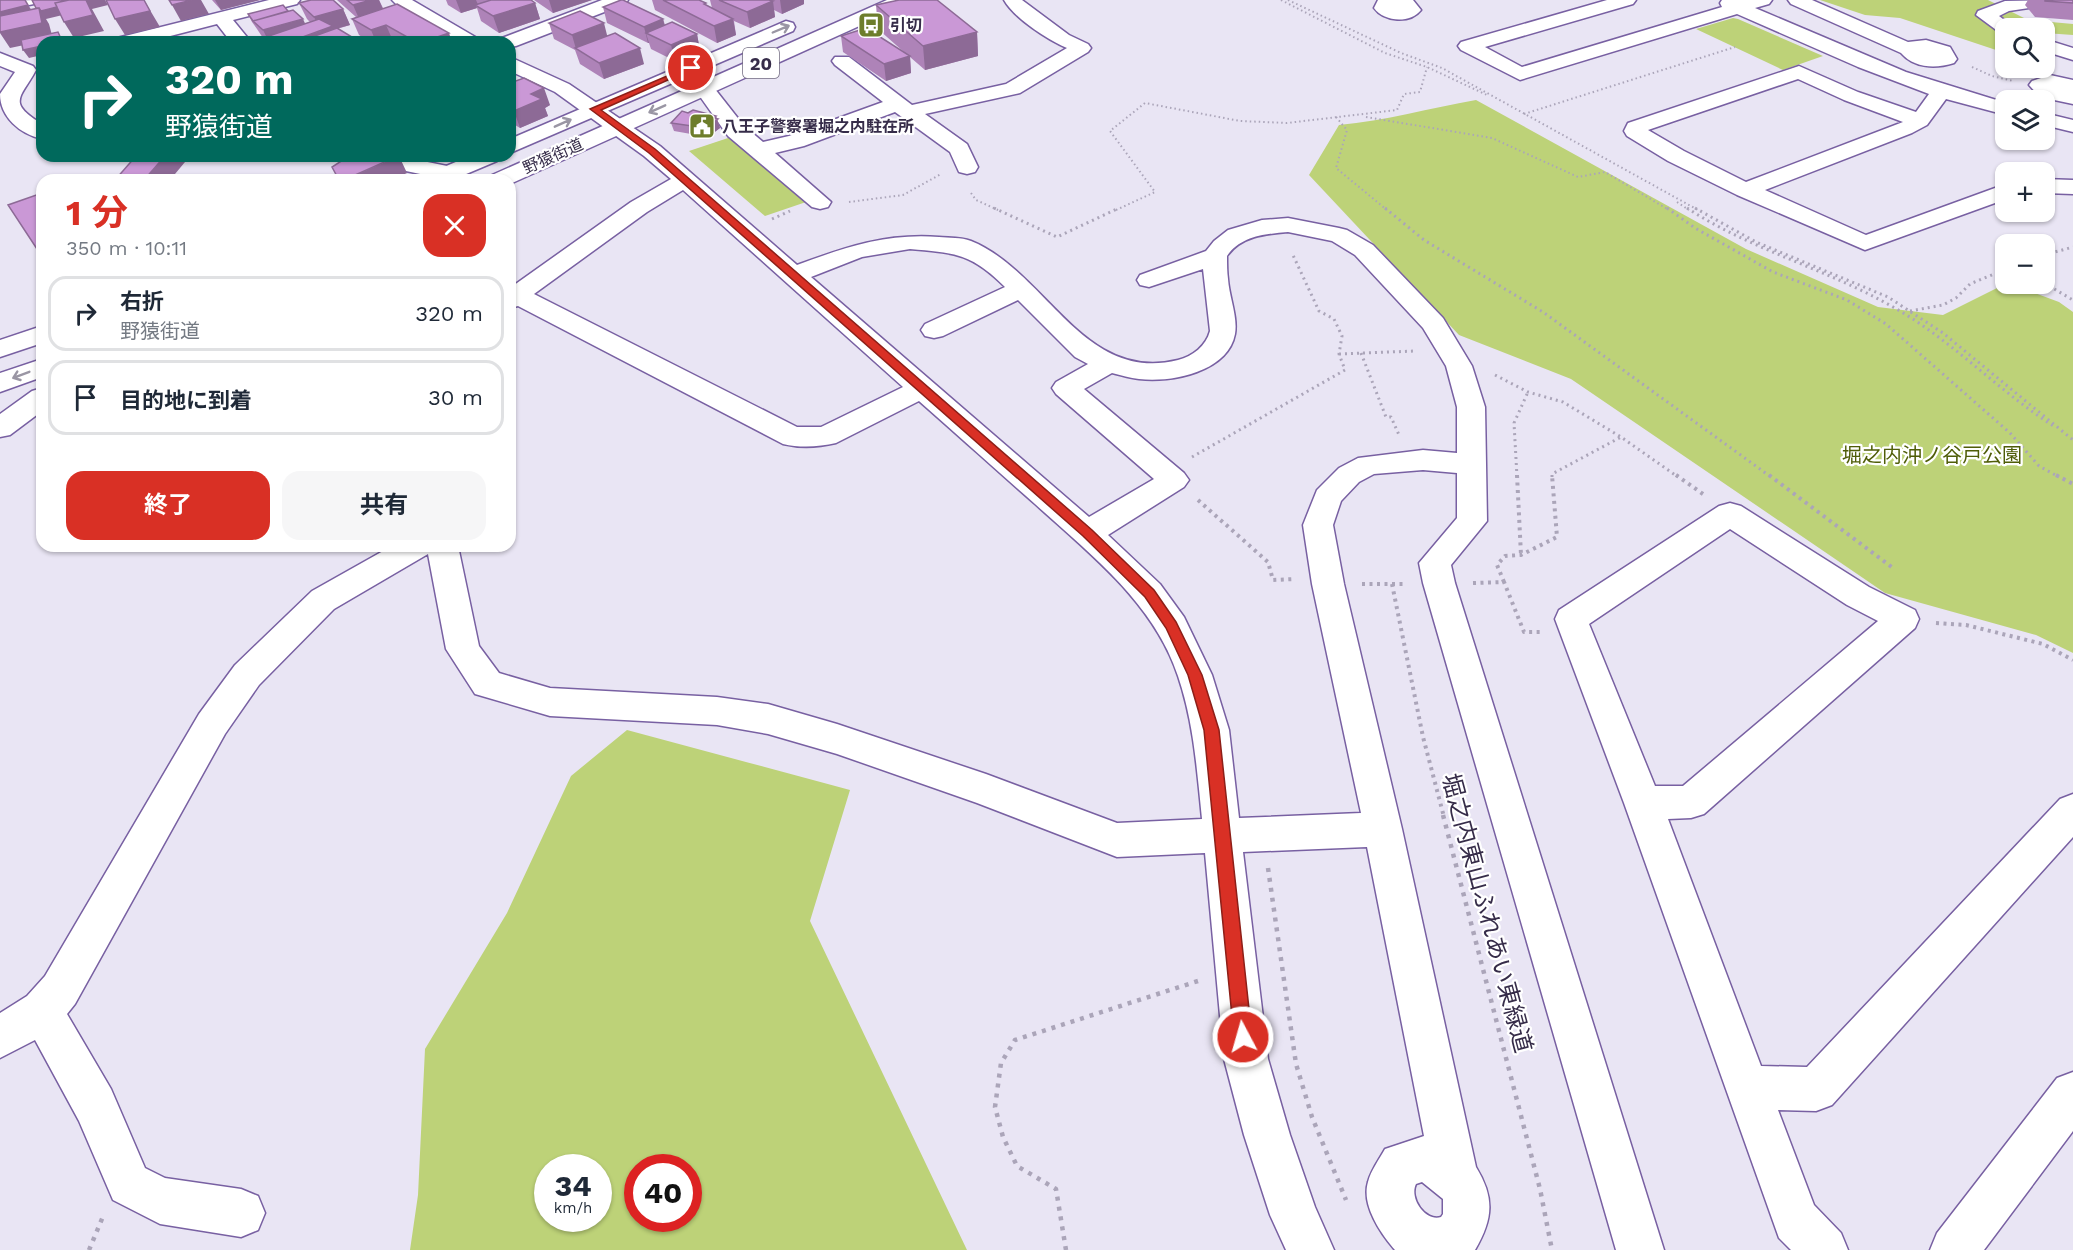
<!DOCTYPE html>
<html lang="ja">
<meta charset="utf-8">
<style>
:root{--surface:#fff;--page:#f6f6f7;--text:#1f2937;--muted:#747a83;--line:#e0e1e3;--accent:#d93025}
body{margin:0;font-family:"Work Sans","Noto Sans JP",sans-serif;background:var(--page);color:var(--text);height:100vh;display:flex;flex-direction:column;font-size:22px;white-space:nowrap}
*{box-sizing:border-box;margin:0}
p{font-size:20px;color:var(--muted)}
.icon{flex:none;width:33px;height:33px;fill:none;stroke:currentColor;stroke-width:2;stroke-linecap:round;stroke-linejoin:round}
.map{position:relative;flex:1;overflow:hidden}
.details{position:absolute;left:36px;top:174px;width:480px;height:378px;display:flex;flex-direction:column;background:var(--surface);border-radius:18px;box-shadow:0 2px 4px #0004}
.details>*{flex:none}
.banner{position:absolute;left:36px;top:36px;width:480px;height:126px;border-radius:18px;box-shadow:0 2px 4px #0004;background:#00695c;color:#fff;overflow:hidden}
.tools{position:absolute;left:1995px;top:18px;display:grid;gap:12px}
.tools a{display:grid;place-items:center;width:60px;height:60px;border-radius:12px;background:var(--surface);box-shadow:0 2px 4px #0004;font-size:30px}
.speed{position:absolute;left:534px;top:1154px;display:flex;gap:12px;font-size:30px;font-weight:700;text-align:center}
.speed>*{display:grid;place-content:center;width:78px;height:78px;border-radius:50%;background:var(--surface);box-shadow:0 2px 4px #0004;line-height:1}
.speed small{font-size:15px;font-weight:400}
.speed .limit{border:9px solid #d22;background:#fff;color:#111}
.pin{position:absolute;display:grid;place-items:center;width:51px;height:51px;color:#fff;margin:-26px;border:3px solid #fff;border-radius:50%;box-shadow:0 2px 6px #0007}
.me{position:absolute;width:66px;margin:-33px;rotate:354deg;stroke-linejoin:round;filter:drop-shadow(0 0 4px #0008)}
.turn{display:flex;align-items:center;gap:21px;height:126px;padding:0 30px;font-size:27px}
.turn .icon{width:78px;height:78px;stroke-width:2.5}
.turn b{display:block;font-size:42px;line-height:51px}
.round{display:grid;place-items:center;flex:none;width:63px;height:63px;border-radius:18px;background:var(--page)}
.headline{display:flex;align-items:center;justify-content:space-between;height:102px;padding:0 30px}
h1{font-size:36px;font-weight:700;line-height:45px;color:var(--accent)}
.primary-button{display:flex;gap:12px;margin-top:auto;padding:12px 30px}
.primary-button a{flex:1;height:69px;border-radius:18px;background:var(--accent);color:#fff;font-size:24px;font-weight:700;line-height:69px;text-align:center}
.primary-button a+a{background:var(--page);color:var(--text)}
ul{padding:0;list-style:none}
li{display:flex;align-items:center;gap:18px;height:75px;margin:0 12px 9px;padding:0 18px;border:3px solid var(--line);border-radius:18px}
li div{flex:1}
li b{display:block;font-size:22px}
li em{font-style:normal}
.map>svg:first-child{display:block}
.green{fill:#bdd278;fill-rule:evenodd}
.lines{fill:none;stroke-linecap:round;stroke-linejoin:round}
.minor-casing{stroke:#7860a2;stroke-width:3}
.major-casing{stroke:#7860a2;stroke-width:3}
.path-far3{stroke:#aba5b9;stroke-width:2;stroke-dasharray:1.5 3;stroke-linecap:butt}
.path-far2{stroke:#aba5b9;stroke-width:3;stroke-dasharray:2 4;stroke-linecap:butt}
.path-far1{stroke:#aba5b9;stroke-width:4;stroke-dasharray:3 4.5;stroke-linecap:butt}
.path{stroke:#aba5b9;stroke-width:4.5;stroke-dasharray:4 6;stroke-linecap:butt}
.minor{fill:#fff;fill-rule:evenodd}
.major{fill:#fff;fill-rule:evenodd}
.wall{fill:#ae83b8}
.shaded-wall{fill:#8d6a96}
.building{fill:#ca98d6;stroke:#8d6a96;stroke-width:1.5}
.oneway{stroke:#9a96a4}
.route{fill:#d93025;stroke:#8d1f18;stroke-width:1.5}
.labels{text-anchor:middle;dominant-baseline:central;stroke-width:4.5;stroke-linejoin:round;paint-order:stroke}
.far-poi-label{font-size:16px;font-weight:bold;fill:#362c49;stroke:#fff;text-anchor:start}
.far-street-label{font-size:16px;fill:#362c49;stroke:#fff}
.shield{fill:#fff;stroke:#726b80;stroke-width:1.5}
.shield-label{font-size:18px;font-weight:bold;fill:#362c49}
.park-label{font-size:20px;fill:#4f5d08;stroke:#fff}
.near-street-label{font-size:24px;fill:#362c49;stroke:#fff}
</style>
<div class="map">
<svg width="2073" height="1250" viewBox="0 0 2073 1250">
<rect width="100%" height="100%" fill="#e9e5f4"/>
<path class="green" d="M1820,0h168l40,20 45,4v11l-28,-2 -1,-5h-38l-1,25 -105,-35 -35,-3z
M1733,18l5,1 85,37 -40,14 -87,-41z
M1476,100l270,149 132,58 65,8 54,-27 27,1 35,13 14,10v341l-37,-18 -151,-42 -314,-214 -112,-44 -150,-160 30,-50c46,-4 91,-17 137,-25z
M731,137l81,63 -47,16 -76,-65z
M627,730l223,60 -40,131 157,329h-557l8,-55 7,-146 82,-136 64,-137zM548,1167h50v51h-50zM638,1167h50v51h-50z"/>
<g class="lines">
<defs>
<path id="minor" d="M37,0l-3,4 -34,7v-10z
M269,0h31l-3,4 -64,16 18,22h-20l-14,-18 -70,18h-33l3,-4z
M392,0h20l65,38 3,4h-24l-54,-32z
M602,0h26l-3,4 -109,42 -6,1v-5h-11l3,-4z
M1004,0h18l47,35 19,9 3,4 -3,4 -68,41 -95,21 42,30 11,23 -3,5 -8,2 -8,-2 -9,-20 -55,-40 -91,34 -29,7 56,49 -3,5 -8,2 -8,-2 -84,-71 -34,-48 3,-4h14l33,42 19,16 26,-6 94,-34 -48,-37 -3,-4 3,-4h14l63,48 94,-21 61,-36c-19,-8 -53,-30 -63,-48z
M1378,0h35l8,10c-11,14 -37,12 -47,-2z
M1607,0h29l-3,4 -148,43 37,20 200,-60 -2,-4 2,-3h50l-3,4 -14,4 151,64 100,31v12l-60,-16 -19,26 -15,8 -147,57 101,45 140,-51v15l-141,51 -128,-55 -69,-34 -41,-25 -3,-5 4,-8 171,-57 59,26 58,20 13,-18 -71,-27 -121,-53 -217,66 -59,-30 -3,-4 3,-4zM1798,79l46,21 59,22 -157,60 -62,-31 -36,-21z
M1788,0h24l96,42 18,-2 24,7 7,12 -3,4c-19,6 -40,5 -53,-10l-110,-49z
M2060,0l-3,4 -48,7 -10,5 16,12h-9v6l-7,-2 -23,-17 2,-4 27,-10z
M2044,39l29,9v12l-29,-9z
M0,53l33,13 3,4c-15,28 -30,32 6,54v15c-22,-5 -42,-22 -42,-45l15,-22 -15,-6z
M510,57l59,27 91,62 137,119c49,-18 89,-32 142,-28 10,1 22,0 32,4 75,30 112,143 207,119 15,-4 28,-14 32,-29l-7,-62 -54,18 -9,-2 -3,-5 3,-5 66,-24 8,-10 14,-11 34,-10 26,-2 51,10 8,2 26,15 70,73 29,48 13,41 2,114 -36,44 4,18 209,667h-48l-193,-667 -4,-20 38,-45v-45l-34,-3 -49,4 -15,8 -18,19 -8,24 11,59 58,245 74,338c19,31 17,52 -1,83h-80c-14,-16 -34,-45 -27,-68 3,-12 11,-22 17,-33l39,-13 -57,-289 -124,5 25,207 22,76 25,72 19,43h-48l-16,-35 -26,-80 -20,-76 -19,-206 -88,4 -140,-54 -140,-49 -69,-20 -51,-9 -167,-9 -75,-22 -29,-45 -18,-95 -94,55 -75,76 -34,49 -150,270 -8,10 44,75 34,79 20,10 76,11 17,7 7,17 -7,17 -17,7 -81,-13 -47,-24 -34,-79 -44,-81 -35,18v-45l27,-17 18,-20 154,-262 36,-49 77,-74 80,-45h66l21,100 20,27 51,15 167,9 51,7 69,20 149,50 131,49 85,-4c-5,-48 -8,-96 -24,-143 -24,-73 -88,-122 -143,-172 -39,-34 -77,-69 -116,-103l-83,42c-17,4 -36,5 -53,1l-265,-138 -8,2v-20l121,-86 40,-23 -27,-23 -89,-64 -45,-21zM683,190l220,197 -82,40h-24l-263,-133 113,-82zM1288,232l44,9 23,14 68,73 23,38 11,41v46l-34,-3 -65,8 -19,10 -22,22 -14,35 9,59 49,229 -122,5 -10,-88 -17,-55 -28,-58 -24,-33 -52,-49 76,-48 5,-7 -5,-7 -100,-84 28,-16c9,2 18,5 27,6 32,4 89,-7 96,-45 3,-17 -6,-38 -7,-55 -1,-7 -1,-15 -1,-23 14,-20 38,-22 61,-24zM910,249c45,4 61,4 95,38l-80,37 -4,6 4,6 9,2 9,-2 75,-36 57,57 13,7 -32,18 -4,6 4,6 98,85 -65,38 -278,-240 51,-20zM1422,1182l21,17v15l-2,3c-16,5 -32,-19 -25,-33z
M2050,75l23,5v24l-33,-7 -11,-12 3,-4z
M2044,113l29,7v12l-29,-7z
M355,156h43l59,12 3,5 -3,5 -8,2 -91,-19z
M2044,179l29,1v14l-29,-1z
M42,388v23l-32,24 -10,2v-23l32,-23z
M1730,503l11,3 128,81 46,23 4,9 -4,9 -211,186 -13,4 -23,1 93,247 46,1 253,-268 13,-5v43l-241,268 -16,6 -38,-1 36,95 27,28 7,17h-57l-12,-12 -155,-435 -69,-184 4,-9 160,-104zM1730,529l117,76 31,16 -195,165h-28l-66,-162z
M2073,1072v59l-89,119h-54l7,-17 120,-155z"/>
<path id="major" d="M887,0h24l-3,4 -398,180v-4h-21l3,-5z
M786,21l7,2 2,4 -2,4 -283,122v-14z
M470,156h30l-3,5 -45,19h-30l3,-5z
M42,326v17l-42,14v-17z
M42,359v18l-42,15v-19z"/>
</defs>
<use href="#minor" class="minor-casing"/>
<use href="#major" class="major-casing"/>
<path class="path-far3" d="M1281,0l104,53 42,14 60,28
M1288,0l113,53 41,15 256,142
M1972,67l20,9 21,5
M1524,114l211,-67
M1336,117l11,13 -11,38 51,42
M1366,117l126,21 86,39 27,-5 64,38
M971,193l5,7 22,10
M849,202l54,-7 38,-21
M1677,202l12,8
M1116,210l39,-18 -45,-61 35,-28 95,18 47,2 110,-13 7,-16 16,-2 7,-25"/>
<path class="path-far2" d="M994,208l63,29 62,-29
M1385,208l39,32 119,72 228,165
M1667,208l28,20 78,44 74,28 39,24 124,109 29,33 20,11
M1687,208c64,42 140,61 206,99 59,33 105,84 162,120
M1695,208l61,34 132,55 55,36 130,107
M772,219l18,-8
M2044,255l29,-8
M2044,283l29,17
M1910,311l33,-6 13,-7 14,-14 36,-15
M1361,353l25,64h5l8,18
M1339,354l76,-3
M1495,375l33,17 35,10 58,35 57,40
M1192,457l153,-87 -6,-16 3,-18 -8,-17 -15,-8 -27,-58
M1517,477l-3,-54 14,-31
M1552,477v-3l69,-37"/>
<path class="path-far1" d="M1517,475l4,80
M1676,475l27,19
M1769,475l124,93
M2056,475l17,9
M1198,500l70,62 5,18 21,-1
M1504,582l-7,-17 8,-9 16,-1 36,-18 -5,-62
M1473,583l31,-1 20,50h16
M1362,584h44
M1392,584l31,153 21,80
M1936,623l30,2 77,19 30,16"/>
<path class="path" d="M1443,815l97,374 12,61
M1268,868l28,196 16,53 34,83
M89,1250l15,-36
M1066,1250l-10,-61 -39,-23 -14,-29 -8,-30 6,-44 14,-23 183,-59"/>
<use href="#minor" class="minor"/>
<use href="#major" class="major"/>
</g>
<path class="wall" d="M212,0h48l-39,10z
M337,0h42l4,8 69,34h-57l-2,-1 -28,-2 -6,-4 -7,-16 4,-2z
M446,0h85l4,3 5,16 -41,14 -18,-12 -4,-13 -16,5 -13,-8z
M534,0h58l-39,13z
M652,0h47l13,8 -2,-8h94v4l-22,10 -8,-4 1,7 -25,11 -16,-7 2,14 -19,8 -62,-33z
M2028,0h45v20l-38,-3 -10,-12z
M299,3l44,6 7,16 -13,4 15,8 2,5h-96l-1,-2 6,-2 -6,-9 -5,-7 -4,-8 40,-3 17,13 5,-2 -3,-3z
M876,5l101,27 1,24 -53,14 -15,-13 1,16 -25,8 -43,-29 -2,-16 64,17 -27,-24z
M603,7l60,12 2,6 32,9 3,17 -25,10 -24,-12 -2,-6h-1l-41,-20z
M549,23l58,13 37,28 -40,15 -24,-15 -5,-14 -21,-11z
M510,83l40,22 -5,3 3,8 -28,12 -10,-6 4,10 -4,2z
M688,113l28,3 4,12 -12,9 -34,-6 -3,-8z
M412,156h39l-14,6z"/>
<path class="shaded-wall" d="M65,0l6,13 -25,6 3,5 4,15 -43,9 -10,-15v-1l39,-24z
M86,0h19l3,5 -16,4 12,22 -30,7 -10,-16z
M144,0l16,27 -35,8 -10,-16z
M192,0h9l8,14 -28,7 -9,-16z
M215,0h45l-39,10z
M371,0h8l6,14 -25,7 -7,-16z
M456,0h20l3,7 -4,-2 2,3 -16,5z
M549,0h43l-39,13z
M780,0h24v4l-22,10z
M773,1l2,16 -25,11 -3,-16z
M535,3l5,16 -41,14 -6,-17z
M28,5l11,16 -39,10v-19z
M343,9l7,16 -15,4 17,8 2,5h-85l-6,-12 40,-11 7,15 11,-3 -7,-14z
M663,19l4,17 -21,-3 3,10h-1l-4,-16z
M733,19l3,16 -19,8 -3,-17z
M604,23l4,16 -32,10 -4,-14z
M386,25l7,16 -3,1h-14l-5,-12z
M977,32l1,24 -53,14 -2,-24z
M449,33l3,9h-29z
M697,34l3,17 -25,10 -4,-16z
M42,46v9l-13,3 -6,-8z
M640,48l4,16 -40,15 -5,-16z
M910,56l1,17 -25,8 -2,-17z
M544,88l6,17 -5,3 3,8 -28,12 -6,-17 17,-17z
M716,116l4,12 -12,9 -2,-9 7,-10z
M510,122l4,10 -4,2z
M165,156h25l-20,24h-26z
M399,156l8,17 -15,7h-48z
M434,156h17l-14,6z
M42,247v8l-5,-6z"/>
<path class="building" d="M0,0h25l3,5 -28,7z
M32,0h32v1l-9,2 2,4 -16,4 -2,-3h-3z
M69,0h17l7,15 -29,7 -9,-19z
M106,0h38l6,11 -35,8z
M169,0h23l-20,5z
M311,0h22l10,9 -29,8 -15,-14z
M347,0h24l-18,5z
M491,0h40l4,3 -42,13 -18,-11z
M621,0h2l40,19 -19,8 -41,-20z
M663,0h36l7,3 -2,1 29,15 -19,7z
M719,0h50l4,1 -26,11z
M899,0h38l40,32 -54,14 -47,-41z
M2045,0h28v3l-28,-2z
M397,4l52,29 -26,9h-7l-30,-17 -15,5 -19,-11z
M283,5l5,6 -35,10 -5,-7z
M39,8l3,15 -42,9v-16z
M293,10l10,9 -40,11 -10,-9z
M580,11l24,12 -32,12 -23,-12z
M319,19l14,7 -44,16h-29l-3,-2z
M672,22l25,12 -26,11 -25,-12z
M337,28l15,9 -15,5h-39z
M866,28l44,28 -26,8 -43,-28z
M58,32l4,9 -20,1v4l-19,4 -2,-10z
M615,33l25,15 -41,15 -24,-15z
M371,37l8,5h-22z
M524,78l20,10 -13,6 11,5 -28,12 -4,-2v-26z
M693,110l23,6 -3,2 5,1 -12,9 -35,-5 11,-12 6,2z
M136,156h29l-21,24h-29z
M349,156h49l-54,24h-5l-7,-13z
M42,193v54l-5,2 -29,-44z"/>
<defs><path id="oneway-shaft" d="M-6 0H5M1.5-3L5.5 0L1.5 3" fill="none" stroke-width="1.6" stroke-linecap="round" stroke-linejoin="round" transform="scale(1.5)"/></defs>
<g class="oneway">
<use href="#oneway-shaft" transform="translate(781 29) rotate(-23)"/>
<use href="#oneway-shaft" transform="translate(657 109) rotate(156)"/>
<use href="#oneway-shaft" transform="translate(563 123) rotate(-24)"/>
<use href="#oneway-shaft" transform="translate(21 375) rotate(159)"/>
</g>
<path class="route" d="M688,67l7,1 -94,42 54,39 437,381 62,60 22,32 26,53 17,55 33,307 -3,6 -6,3 -6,-3 -3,-6 -30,-307 -16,-55 -22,-47 -21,-31 -62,-61 -434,-383 -59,-44z"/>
<defs>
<symbol id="bus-square" viewBox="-11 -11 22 22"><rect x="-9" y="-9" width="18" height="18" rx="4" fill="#6d7d2b" stroke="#fff"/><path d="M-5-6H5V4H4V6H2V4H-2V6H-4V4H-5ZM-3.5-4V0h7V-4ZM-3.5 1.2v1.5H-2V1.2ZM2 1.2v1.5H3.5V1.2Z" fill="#fff"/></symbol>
<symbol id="civic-square" viewBox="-11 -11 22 22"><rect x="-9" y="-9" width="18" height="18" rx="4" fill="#6d7d2b" stroke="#fff"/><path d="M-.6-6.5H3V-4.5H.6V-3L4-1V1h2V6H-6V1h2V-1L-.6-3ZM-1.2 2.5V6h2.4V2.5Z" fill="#fff"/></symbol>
</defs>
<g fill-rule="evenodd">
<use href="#bus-square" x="856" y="10" width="30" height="30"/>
<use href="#civic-square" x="687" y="111" width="30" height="30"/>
</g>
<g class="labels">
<g class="far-poi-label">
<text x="890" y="25">引切</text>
<text x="722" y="126">八王子警察署堀之内駐在所</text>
</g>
<g class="far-street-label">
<text transform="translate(553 156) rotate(-24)">野猿街道</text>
</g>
<rect class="shield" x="743" y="48" width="36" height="30" rx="4.5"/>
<g class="shield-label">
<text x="761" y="63">20</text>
</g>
<g class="park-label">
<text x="1932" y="455">堀之内沖ノ谷戸公園</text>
</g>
<g class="near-street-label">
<text transform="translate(1487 913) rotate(75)">堀之内東山ふれあい東緑道</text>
</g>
</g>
</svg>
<div class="tools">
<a><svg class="icon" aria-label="search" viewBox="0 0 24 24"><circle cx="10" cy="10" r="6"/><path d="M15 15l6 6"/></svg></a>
<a><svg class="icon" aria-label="layers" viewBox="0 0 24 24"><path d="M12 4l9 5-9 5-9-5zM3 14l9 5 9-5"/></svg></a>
<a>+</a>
<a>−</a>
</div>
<div class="speed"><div>34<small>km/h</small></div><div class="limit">40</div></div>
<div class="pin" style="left:691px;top:68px;background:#d93025"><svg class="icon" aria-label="arrive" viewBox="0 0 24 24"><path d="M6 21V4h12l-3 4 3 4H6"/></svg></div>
<svg class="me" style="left:1243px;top:1037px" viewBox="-20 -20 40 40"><circle r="17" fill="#d93025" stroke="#fff" stroke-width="3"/><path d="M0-11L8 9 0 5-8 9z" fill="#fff"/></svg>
<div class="banner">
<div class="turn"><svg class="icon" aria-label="right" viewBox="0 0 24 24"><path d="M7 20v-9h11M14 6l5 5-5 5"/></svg><div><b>320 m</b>野猿街道</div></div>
</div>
<section class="details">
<div class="headline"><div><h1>1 分</h1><p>350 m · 10:11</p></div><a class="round" style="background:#d93025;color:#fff"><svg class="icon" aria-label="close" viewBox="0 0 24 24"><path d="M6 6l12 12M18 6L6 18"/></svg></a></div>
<ul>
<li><svg class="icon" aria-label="right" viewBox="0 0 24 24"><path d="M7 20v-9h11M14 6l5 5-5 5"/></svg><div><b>右折</b><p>野猿街道</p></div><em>320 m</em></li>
<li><svg class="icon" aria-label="arrive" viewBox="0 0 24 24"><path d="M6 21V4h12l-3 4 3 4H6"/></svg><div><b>目的地に到着</b></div><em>30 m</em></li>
</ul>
<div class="primary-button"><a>終了</a><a>共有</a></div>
</section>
</div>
